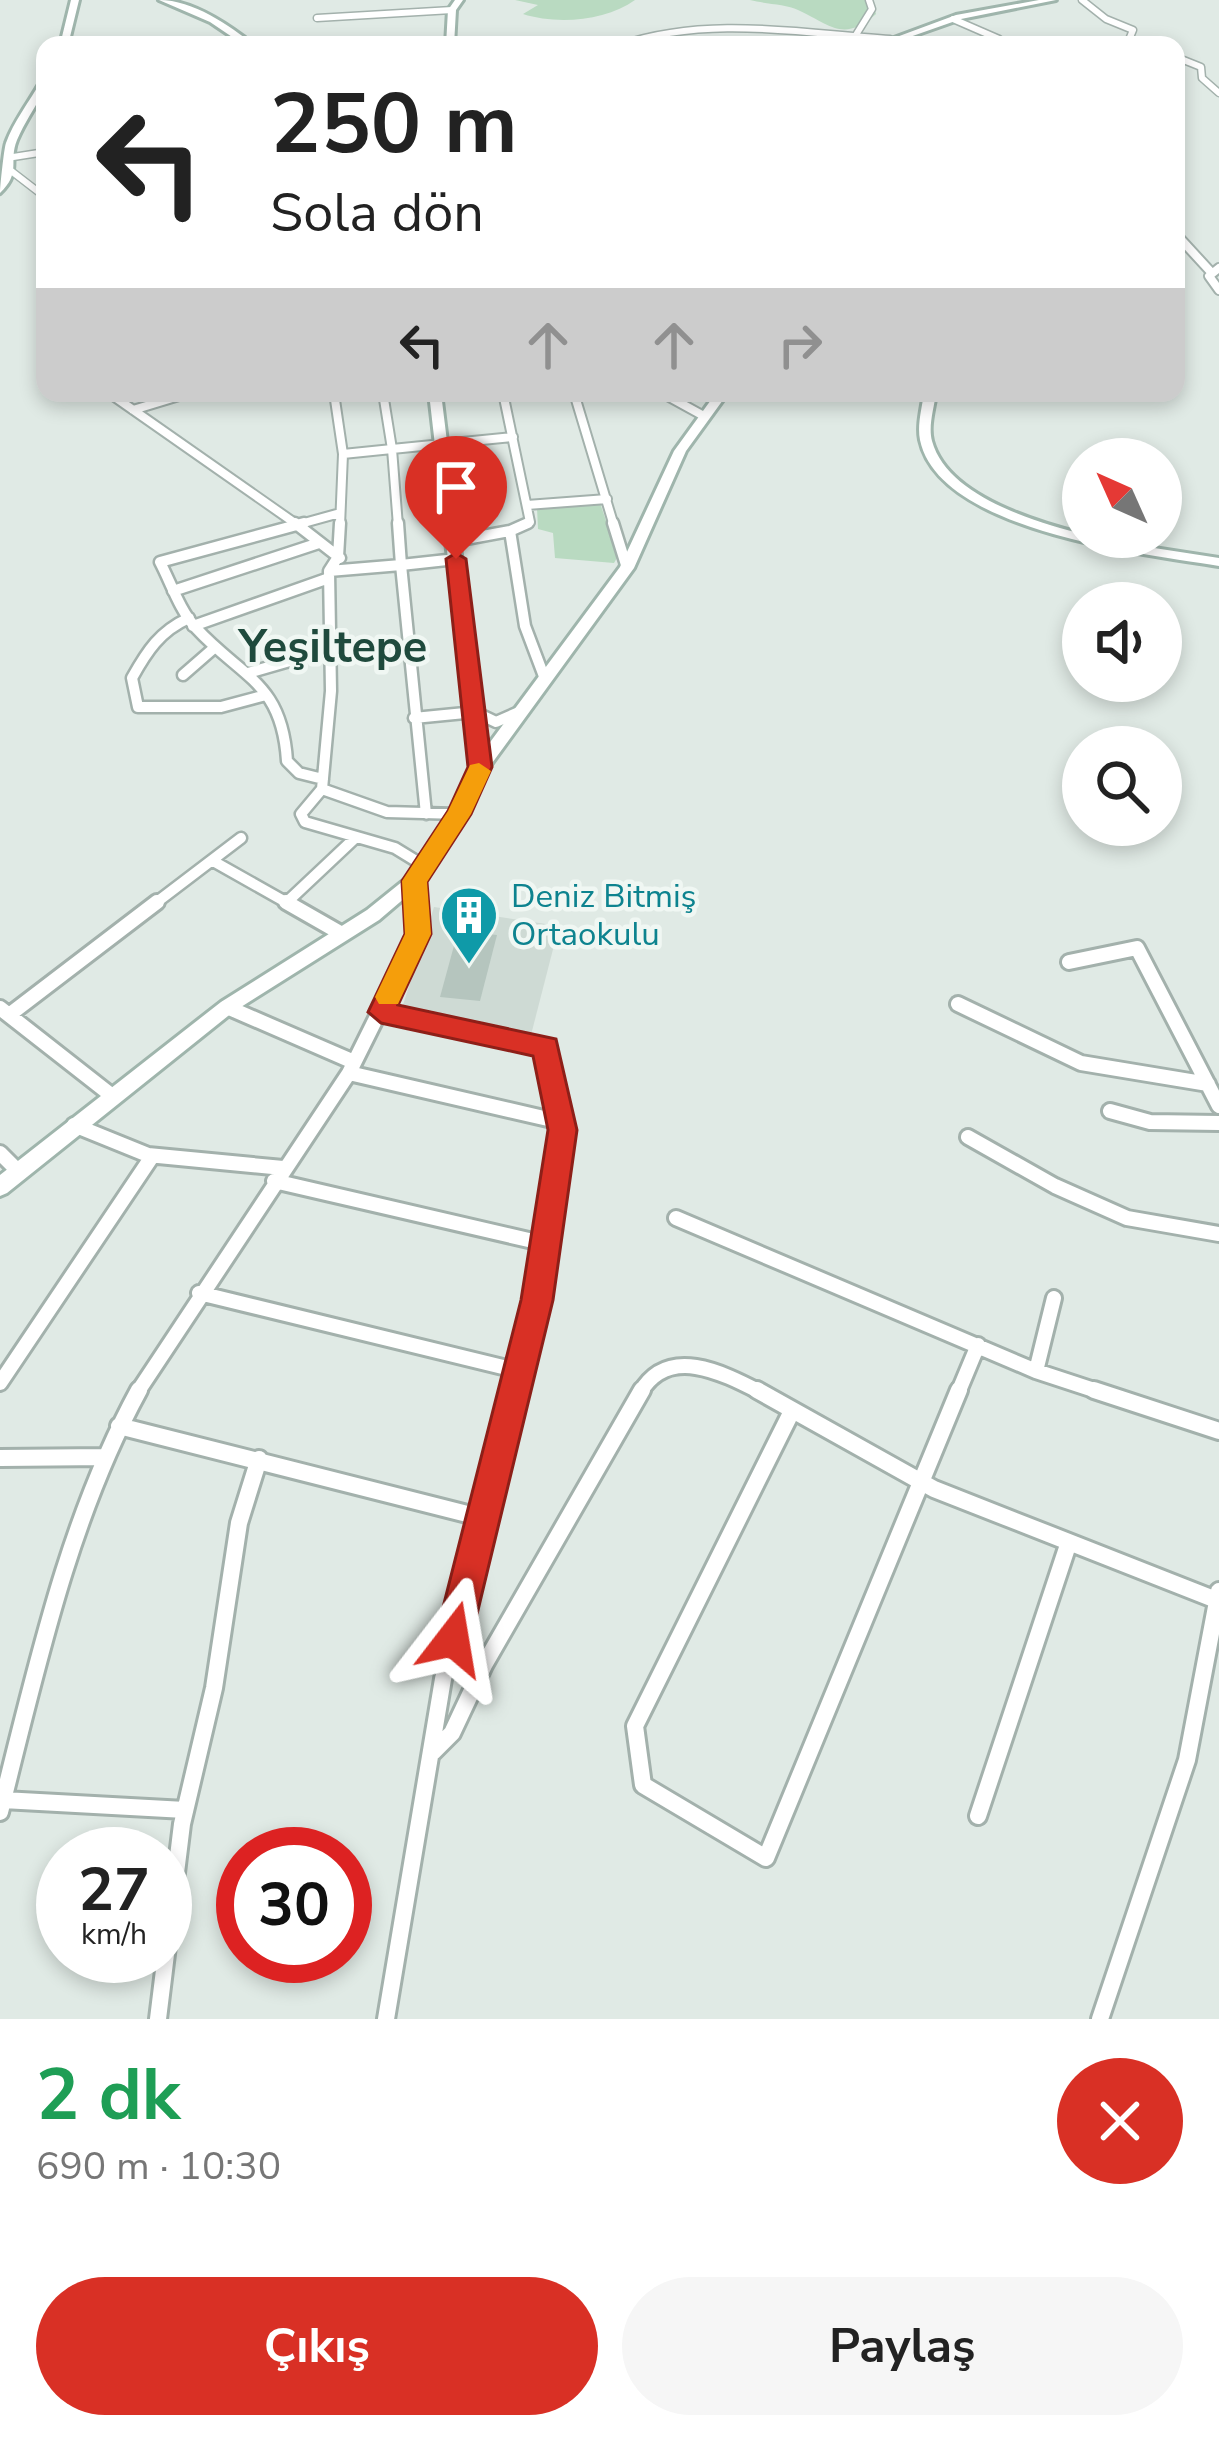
<!DOCTYPE html>
<html lang="tr">
<meta charset="utf-8">
<style>
:root{--surface:#fff;--page:#f6f6f6;--text:#222;--muted:#767676;--accent:#d93025}
body{margin:0;font-family:"Nunito Sans",sans-serif;background:var(--page);color:var(--text);height:100vh;display:flex;flex-direction:column;font-size:45px;white-space:nowrap}
*{box-sizing:border-box;margin:0}
p{font-size:39px;color:var(--muted)}
.icon{flex:none;width:66px;height:66px;fill:none;stroke:currentColor;stroke-width:2;stroke-linecap:round;stroke-linejoin:round}
.map{position:relative;height:2019px;overflow:hidden}
.details{display:flex;flex-direction:column;background:var(--surface);flex:1}
.details>*{flex:none}
.hud{position:absolute;left:36px;top:36px;width:1149px;height:366px;border-radius:24px;box-shadow:0 6px 18px #0003;background:#fff;color:var(--text);overflow:hidden}
.needle{width:78px;rotate:315deg}
.controls{position:absolute;left:1062px;top:438px;display:grid;gap:24px}
.controls a{display:grid;place-items:center;width:120px;height:120px;border-radius:50%;background:var(--surface);box-shadow:0 6px 18px #0003;font-size:60px}
.speed{position:absolute;left:36px;top:1827px;display:flex;gap:24px;font-size:60px;font-weight:700;text-align:center}
.speed>*{display:grid;place-content:center;width:156px;height:156px;border-radius:50%;background:var(--surface);box-shadow:0 6px 18px #0003;line-height:1}
.speed small{font-size:30px;font-weight:400}
.speed .limit{border:18px solid #d22;background:#fff;color:#111}
.pin{position:absolute;display:grid;place-items:center;width:102px;height:102px;color:#fff;margin:-123px -51px;border-radius:50% 50% 50% 0;rotate:-45deg;box-shadow:0 0 12px #0007}
.pin .icon{rotate:45deg}
.me{position:absolute;width:132px;margin:-66px;rotate:14deg;stroke-linejoin:round;filter:drop-shadow(0 0 9px #0008)}
.turn{display:flex;align-items:center;gap:42px;height:252px;padding:0 36px;font-size:54px}
.turn .icon{width:156px;height:156px;stroke-width:2.5}
.turn b{display:block;font-size:84px;line-height:102px}
.lanes{display:flex;align-items:center;height:114px;padding:0 36px;background:#0003;justify-content:center;gap:60px;direction:ltr}
.lanes .off{opacity:.35}
.round{display:grid;place-items:center;flex:none;width:126px;height:126px;border-radius:63px;background:var(--page)}
.headline{display:flex;align-items:center;justify-content:space-between;height:204px;padding:0 36px}
h1{font-size:72px;font-weight:700;line-height:90px;color:#1e9e55}
.button{display:flex;gap:24px;margin-top:auto;padding:24px 36px}
.button a{flex:1;height:138px;border-radius:72px;background:var(--accent);color:#fff;font-size:48px;font-weight:700;line-height:138px;text-align:center}
.button a+a{background:var(--page);color:var(--text)}
.map>svg:first-child{display:block}
.built{fill:#cedad4}
.green{fill:#b9dac1}
.building{fill:#b5c5be}
.lines{fill:none;stroke-linecap:round;stroke-linejoin:round}
.street-far4-casing{stroke:#a3b1ac;stroke-width:9}
.street-far3-casing{stroke:#a3b1ac;stroke-width:12}
.street-far2-casing{stroke:#a3b1ac;stroke-width:15}
.street-far1-casing{stroke:#a3b1ac;stroke-width:20}
.street-casing{stroke:#a3b1ac;stroke-width:22}
.secondary-casing{stroke:#9fb5ac;stroke-width:6}
.street-far4{stroke:#fff;stroke-width:6}
.street-far3{stroke:#fff;stroke-width:8}
.street-far2{stroke:#fff;stroke-width:10}
.street-far1{stroke:#fff;stroke-width:14}
.street{stroke:#fff;stroke-width:16}
.secondary{fill:#fff;fill-rule:evenodd}
.route{fill:#d93025;stroke:#8d1f18;stroke-width:3}
.slow{fill:#f59e0b}
.labels{text-anchor:middle;dominant-baseline:central;stroke-width:9;stroke-linejoin:round;paint-order:stroke}
.culture-label{font-size:33px;fill:#0d838f;stroke:#f0f7f3;text-anchor:start}
.district-label{font-size:45px;font-weight:bold;fill:#1f4a3d;stroke:#f0f7f3}
</style>
<div class="map">
<svg width="1219" height="2019" viewBox="0 0 1219 2019">
<rect width="100%" height="100%" fill="#e0eae5"/>
<path class="built" d="M434,907l125,19 -28,109 -128,-30z"/>
<path class="green" d="M515,0h120c-29,21 -78,25 -112,14l15,-9z
M750,0h122l4,14c-33,29 -45,11 -78,-4 -12,-6 -33,-6 -48,-10z
M600,503l18,53 -4,7 -59,-5 -2,-25 -15,-4 -1,-21z"/>
<path class="building" d="M458,931l39,4 -17,66 -40,-4z"/>
<g class="lines">
<defs>
<path id="street-far4" d="M1082,0l24,19 27,11 -5,12 5,3
M317,18l135,-8
M953,19l46,20
M854,38l18,-29 -3,-9
M620,45c88,-30 180,-12 270,-6
M1176,57l25,10 1,11 17,15
M7,158l38,-6
M10,170l35,27"/>
<path id="street-far3" d="M1176,234l34,37
M1219,268l-10,8 10,14
M109,393l190,133
M334,393l9,61 -3,72
M383,393l9,56 121,-12
M503,393l27,129 -8,4
M574,393l40,133
M662,393l40,22
M504,397l32,-4
M133,410l56,-17
M343,454l49,-5 6,77
M527,505l80,-6
M293,526l47,-13"/>
<path id="street-far2" d="M295,523l45,35
M304,523l-144,39c11,21 20,49 36,66 46,50 86,54 91,133l12,12 24,6
M340,523l-2,34 -9,14 2,120 -9,98 65,23 72,2
M398,523l3,42 55,-6
M528,523l-18,8 15,95 20,53
M613,523l14,45
M455,541l55,-10
M329,571l72,-6 25,249
M173,591l146,-48
M189,618c-29,13 -42,33 -57,60l6,29h83l45,-12
M193,626l136,-48
M248,673l80,-23
M183,675l31,-27
M414,718l61,-6 21,10 25,-11
M322,789l-21,25 4,8 90,26 31,19
M213,861l78,44
M414,881l2,24
M286,903l69,-65
M153,905l88,-67"/>
<path id="street-far1" d="M286,902l56,32
M1069,962l68,-14 82,158
M958,1004l123,59 127,21
M227,1007l127,55
M0,1008l111,87
M381,1012l165,35 16,83 -25,170 -23,93
M9,1015l148,-113
M349,1073l212,49
M1110,1111l40,11 69,1
M74,1125l74,30 135,13
M968,1137l87,49 72,32 92,16
M0,1153l18,18
M274,1181l272,63
M676,1218l360,153 67,22
M199,1293l320,78
M1036,1371l18,-73
M0,1383l151,-225
M137,1393l212,-320 69,-139 -2,-32
M640,1393c28,-49 83,-20 122,0
M958,1393l20,-48"/>
<path id="street" d="M757,1390l177,99 285,112
M1094,1390l125,41
M791,1413l-156,313 8,59 123,73 193,-468
M119,1426l364,92
M0,1458l106,-1
M433,1752l19,-19 32,-68 158,-275
M3,1800l182,10
M0,1812c36,-142 68,-292 139,-422
M978,1816l90,-271
M158,2019l24,-195 32,-136 25,-165 20,-64
M386,2019l57,-340 72,-289
M1100,2019l87,-259 32,-169"/>
<path id="secondary" d="M71,0h8l-11,45h-8z
M159,0c34,0 70,25 95,45h-10l-34,-23z
M455,0h8l-7,10 -2,35h-8l2,-35z
M1039,0h17l-95,19 -74,26h-12l81,-30z
M45,78v11c-9,17 -21,34 -28,51 -9,22 5,32 -17,53 0,-6 4,-45 6,-50 7,-21 24,-42 35,-62z
M429,393h12l44,356 135,-182 54,-116 42,-58h12l-42,58 -52,117 -147,202 -20,44 -47,71 -41,35 -146,92 -226,181 -7,3v-21l221,-173 146,-92 41,-33 44,-65 20,-44z
M924,393h12c-2,15 -8,33 -4,48 15,55 103,81 151,93v3l136,21v8c-75,-12 -280,-35 -299,-126 -3,-15 2,-32 4,-47z"/>
</defs>
<use href="#street-far4" class="street-far4-casing"/>
<use href="#street-far3" class="street-far3-casing"/>
<use href="#street-far2" class="street-far2-casing"/>
<use href="#street-far1" class="street-far1-casing"/>
<use href="#street" class="street-casing"/>
<use href="#secondary" class="secondary-casing"/>
<use href="#street-far4" class="street-far4"/>
<use href="#street-far3" class="street-far3"/>
<use href="#street-far2" class="street-far2"/>
<use href="#street-far1" class="street-far1"/>
<use href="#street" class="street"/>
<use href="#secondary" class="secondary"/>
</g>
<path class="route" d="M456,553l10,6 26,208 -21,47 -44,68 4,52 -33,71 158,34 21,91 -24,170 -82,339 -5,13 -13,5 -13,-5 -5,-13 86,-339 27,-170 -15,-74 -152,-33 -13,-11 37,-78 -3,-53 46,-70 20,-44 -22,-208z"/>
<path class="slow" d="M479,763l12,8 -20,43 -44,68 4,52 -33,70h-19l-4,-7 30,-63 -3,-53 46,-70 22,-46z"/>
<defs>
<symbol id="building-pin" viewBox="-11 -11 22 30"><path d="M0 17L-7.5 6A9.5 9.5 0 1 1 7.5 6Z" fill="#0f9aa8" stroke="#f0f7f3"/><path d="M-4-6H4V6H1V3H-1V6H-4ZM-2.5-4.3h1.7v1.8h-1.7ZM.8-4.3h1.7v1.8H.8ZM-2.5-1h1.7V.8h-1.7ZM.8-1h1.7V.8H.8Z" fill="#fff"/></symbol>
</defs>
<g fill-rule="evenodd">
<use href="#building-pin" x="436" y="882" width="66" height="90"/>
</g>
<g class="labels">
<g class="culture-label">
<text x="511" y="896">Deniz Bitmiş<tspan x="511" dy="38">Ortaokulu</tspan></text>
</g>
<g class="district-label">
<text x="333" y="647">Yeşiltepe</text>
</g>
</g>
</svg>
<div class="controls">
<a><svg class="needle" viewBox="-14 -14 28 28"><path d="M0-13l5 13h-10z" fill="#e53935"/><path d="M0 13l5-13h-10z" fill="#767676"/></svg></a>
<a><svg class="icon" aria-label="sound" viewBox="0 0 24 24"><path d="M4 9h4l5-4v14l-5-4H4zM17 9q2 3 0 6"/></svg></a>
<a><svg class="icon" aria-label="search" viewBox="0 0 24 24"><circle cx="10" cy="10" r="6"/><path d="M15 15l6 6"/></svg></a>
</div>
<div class="speed"><div>27<small>km/h</small></div><div class="limit">30</div></div>
<div class="pin" style="left:456px;top:559px;background:#d93025"><svg class="icon" aria-label="arrive" viewBox="0 0 24 24"><path d="M6 21V4h12l-3 4 3 4H6"/></svg></div>
<svg class="me" style="left:453px;top:1639px" viewBox="-20 -20 40 40"><path d="M0-17L14 15 0 8-14 15z" fill="#d93025" stroke="#fff" stroke-width="4"/></svg>
<div class="hud">
<div class="turn"><svg class="icon" aria-label="left" viewBox="0 0 24 24"><path d="M17 20v-9H6M10 6l-5 5 5 5"/></svg><div><b>250 m</b>Sola dön</div></div>
<div class="lanes"><svg class="icon" aria-label="left" viewBox="0 0 24 24"><path d="M17 20v-9H6M10 6l-5 5 5 5"/></svg><svg class="icon off" aria-label="ahead" viewBox="0 0 24 24"><path d="M12 20V5M6 11l6-6 6 6"/></svg><svg class="icon off" aria-label="ahead" viewBox="0 0 24 24"><path d="M12 20V5M6 11l6-6 6 6"/></svg><svg class="icon off" aria-label="right" viewBox="0 0 24 24"><path d="M7 20v-9h11M14 6l5 5-5 5"/></svg></div>
</div>
</div>
<section class="details">
<div class="headline"><div><h1>2 dk</h1><p>690 m · 10:30</p></div><a class="round" style="background:#d93025;color:#fff"><svg class="icon" aria-label="close" viewBox="0 0 24 24"><path d="M6 6l12 12M18 6L6 18"/></svg></a></div>
<div class="button"><a>Çıkış</a><a>Paylaş</a></div>
</section>
